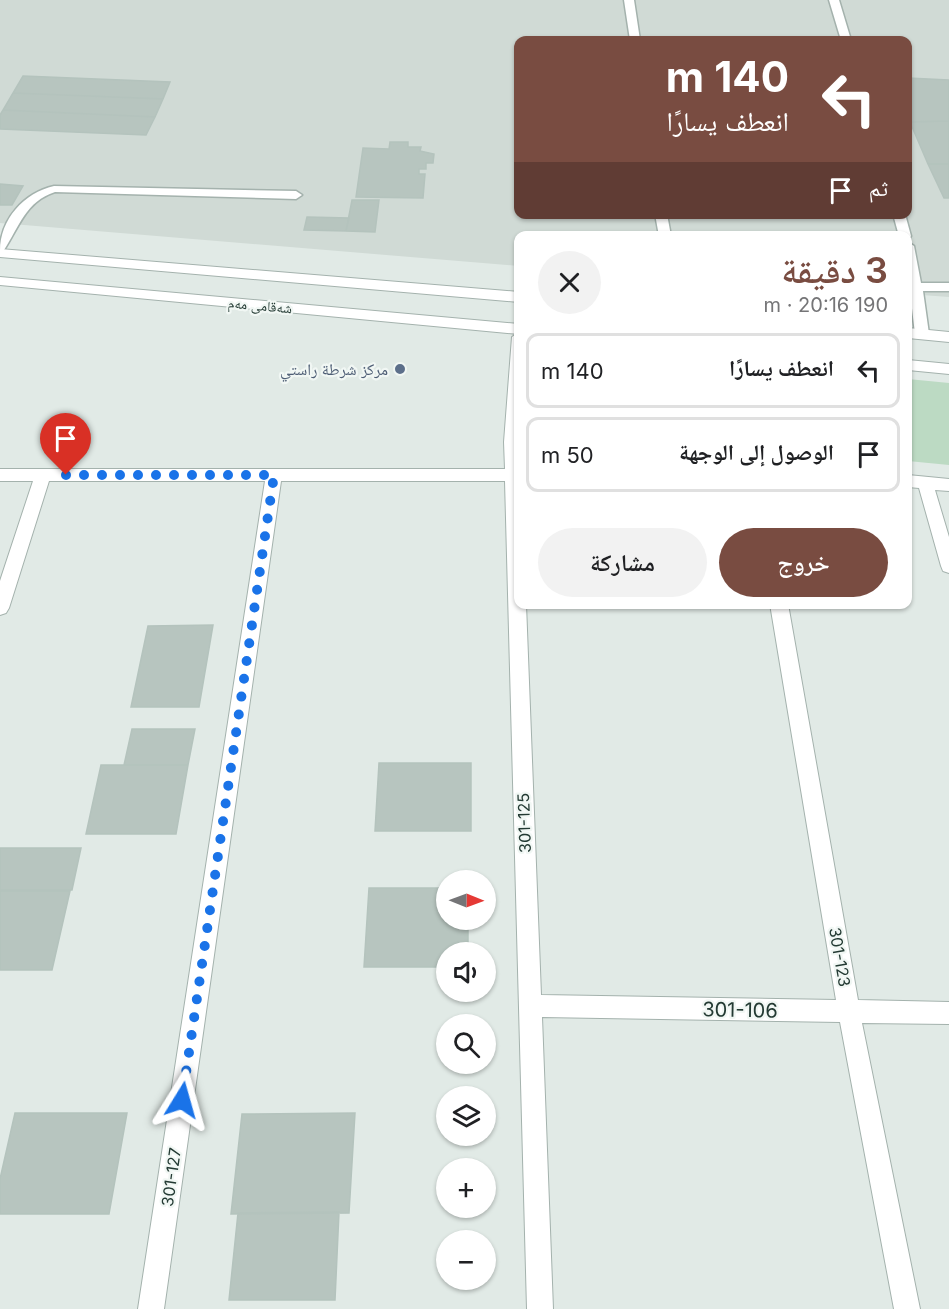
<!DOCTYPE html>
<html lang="ar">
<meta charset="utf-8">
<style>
:root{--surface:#fff;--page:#f2f2f2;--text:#202124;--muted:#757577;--line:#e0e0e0;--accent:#794c41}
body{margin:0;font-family:Inter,"Noto Naskh Arabic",sans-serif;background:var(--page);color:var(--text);direction:rtl;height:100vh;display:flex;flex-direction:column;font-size:22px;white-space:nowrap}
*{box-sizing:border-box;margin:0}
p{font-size:20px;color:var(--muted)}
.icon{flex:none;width:33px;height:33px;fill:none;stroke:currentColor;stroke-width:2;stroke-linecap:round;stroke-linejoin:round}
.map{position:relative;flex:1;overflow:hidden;direction:ltr}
.sheet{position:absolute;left:514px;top:231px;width:398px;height:378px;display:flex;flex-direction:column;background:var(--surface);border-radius:12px;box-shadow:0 2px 4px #0004;direction:rtl}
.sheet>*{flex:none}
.banner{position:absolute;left:514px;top:36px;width:398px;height:183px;border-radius:12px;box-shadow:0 2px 4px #0004;direction:rtl;background:#794c41;color:#fff;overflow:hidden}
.needle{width:39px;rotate:91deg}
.buttons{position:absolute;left:436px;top:870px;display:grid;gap:12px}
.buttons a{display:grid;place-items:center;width:60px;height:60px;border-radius:50%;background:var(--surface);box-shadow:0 2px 4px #0004;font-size:30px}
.pin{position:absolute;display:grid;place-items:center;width:51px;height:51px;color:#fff;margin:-62px -26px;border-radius:50% 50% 50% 0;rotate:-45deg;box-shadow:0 0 6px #0007}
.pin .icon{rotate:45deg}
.me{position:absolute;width:66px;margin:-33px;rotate:8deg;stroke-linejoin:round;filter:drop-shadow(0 0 4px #0008)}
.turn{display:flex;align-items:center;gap:21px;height:126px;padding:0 24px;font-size:27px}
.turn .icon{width:78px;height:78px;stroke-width:2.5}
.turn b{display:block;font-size:42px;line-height:51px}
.then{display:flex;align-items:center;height:57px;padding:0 24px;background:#0003;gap:12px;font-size:22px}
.round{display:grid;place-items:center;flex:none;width:63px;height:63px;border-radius:32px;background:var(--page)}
.summary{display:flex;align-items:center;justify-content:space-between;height:102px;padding:0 24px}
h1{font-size:36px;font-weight:600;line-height:45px;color:var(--accent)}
.button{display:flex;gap:12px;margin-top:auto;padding:12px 24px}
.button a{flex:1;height:69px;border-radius:36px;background:var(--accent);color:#fff;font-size:24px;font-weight:600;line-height:69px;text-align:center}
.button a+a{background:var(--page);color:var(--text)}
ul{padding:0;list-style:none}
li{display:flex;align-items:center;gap:18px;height:75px;margin:0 12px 9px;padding:0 12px;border:3px solid var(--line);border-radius:12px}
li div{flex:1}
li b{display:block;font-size:22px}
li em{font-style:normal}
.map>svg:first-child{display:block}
.built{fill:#d0dad5;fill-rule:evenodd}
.green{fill:#bcdac3}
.building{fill:#b7c5bf;stroke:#b4c3bd;stroke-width:1.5}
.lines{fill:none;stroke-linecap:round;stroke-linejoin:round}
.service-casing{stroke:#a4b2ad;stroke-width:3}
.minor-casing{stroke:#a4b2ad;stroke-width:2}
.tertiary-casing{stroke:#a4b2ad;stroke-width:2}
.service{fill:#fff;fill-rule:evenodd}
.minor{fill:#fff;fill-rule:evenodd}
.tertiary{fill:#fff;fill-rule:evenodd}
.route{stroke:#1a73e8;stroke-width:10;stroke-dasharray:0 18}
.service-dot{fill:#5c6f8a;stroke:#f1f7f4;stroke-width:2}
.labels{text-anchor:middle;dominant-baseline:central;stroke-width:4.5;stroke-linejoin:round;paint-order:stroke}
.far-street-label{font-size:14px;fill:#233a33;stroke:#f1f7f4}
.service-label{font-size:16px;fill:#4e5e75;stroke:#f1f7f4;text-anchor:end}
.street-label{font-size:16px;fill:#233a33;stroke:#f1f7f4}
.near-street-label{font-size:20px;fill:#233a33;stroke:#f1f7f4}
</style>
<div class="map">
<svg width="949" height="1309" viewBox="0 0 949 1309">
<rect width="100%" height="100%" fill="#e1eae6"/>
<path class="built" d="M0,0h949v297l-41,-3v-58h-389v30l-519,-43zM519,40h389v174h-389z"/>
<path class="green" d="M908,379l41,4v82l-41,-4z"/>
<path class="building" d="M23,76l147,6 -7,17 -150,-6z
M908,78l41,2v41l-39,1 -2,-8z
M13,93l150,6 -8,18 -152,-7z
M3,110l152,7 -9,18 -146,-6v-14z
M949,121v43h-21l-18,-42z
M390,142h18v5h13l-1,4 14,3 -1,9h-7v6h-7v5h6l-2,24 -67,-1 7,-49 26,1z
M928,164h21v34h-5z
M0,184l23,2 -11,19h-12z
M352,200h27l-4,32 -29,-1z
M307,217l42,1 -3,13 -42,-1z
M213,625l-14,82h-68l17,-81z
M132,729h63l-7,36h-64z
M379,763h92v68h-96z
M101,765h87l-12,69h-90z
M0,848h81l-9,42h-72z
M369,888h78v32h21v32h-21v15h-83z
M0,891h70l-18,79h-52z
M15,1113h112l-18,101h-109v-35z
M355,1113l-6,100 -118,1 11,-100z
M339,1212l-4,88h-106l9,-87z"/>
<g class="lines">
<defs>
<path id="service" d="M624,0h10l6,40h-10z
M829,0h10l12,40h-10z
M54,186l242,5 6,4 -6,4 -241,-7c-29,9 -36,35 -51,58l-4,1c0,-32 24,-58 54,-65z
M655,214h12l4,22h-12z
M893,214h12l6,22 -2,3 -1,-3h-9z
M908,242l6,4 7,37h28v8h-26l6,43 -7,4 -7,-4 -5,-43h-2z"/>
<path id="minor" d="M519,332v272h7l15,391 295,5 -66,-396h18l70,396 91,2v22l-87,-1 58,286h-26l-54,-287 -298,-5 11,292h-26l-22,-828h-224l-117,828h-26l127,-828h-216l-40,127 -3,5 -6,2v-34l33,-100h-33v-12h505l-1,-27 8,-105z
M908,475l41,4v12l-14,-1 14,47v36l-6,-2 -2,-5 -22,-78 -11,-1z"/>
<path id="tertiary" d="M0,249l519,43v10l-519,-45z
M0,277l519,47v10l-519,-49z
M908,328l41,4v10l-41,-4z
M908,360l41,4v10l-41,-4z"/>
</defs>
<use href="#service" class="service-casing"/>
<use href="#minor" class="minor-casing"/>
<use href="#tertiary" class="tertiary-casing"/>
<use href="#service" class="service"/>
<use href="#minor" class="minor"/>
<use href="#tertiary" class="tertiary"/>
</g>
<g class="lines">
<path class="route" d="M66,475h208l-92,625"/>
</g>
<circle class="service-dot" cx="400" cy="369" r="6"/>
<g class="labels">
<g class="far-street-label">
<text transform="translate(260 305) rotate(5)">شەقامی مەم</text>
</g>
<g class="service-label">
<text x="388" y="369">مركز شرطة راستي</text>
</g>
<g class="street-label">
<text transform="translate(524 823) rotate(-92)">301-125</text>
<text transform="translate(840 957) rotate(80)">301-123</text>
<text transform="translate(171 1177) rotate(-82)">301-127</text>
</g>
<g class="near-street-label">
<text transform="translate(740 1010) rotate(1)">301-106</text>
</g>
</g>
</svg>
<div class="buttons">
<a><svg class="needle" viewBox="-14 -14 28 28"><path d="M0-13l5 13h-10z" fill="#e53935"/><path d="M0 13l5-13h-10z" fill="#757577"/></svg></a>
<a><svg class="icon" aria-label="sound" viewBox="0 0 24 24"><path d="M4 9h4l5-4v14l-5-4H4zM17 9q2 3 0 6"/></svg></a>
<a><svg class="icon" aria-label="search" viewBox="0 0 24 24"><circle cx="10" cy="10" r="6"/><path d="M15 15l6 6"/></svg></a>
<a><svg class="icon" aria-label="layers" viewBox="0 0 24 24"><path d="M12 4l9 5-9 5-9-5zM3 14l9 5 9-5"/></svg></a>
<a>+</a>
<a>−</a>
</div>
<div class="pin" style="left:66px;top:475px;background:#d93025"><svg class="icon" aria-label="arrive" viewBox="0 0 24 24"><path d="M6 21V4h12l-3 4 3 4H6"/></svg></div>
<svg class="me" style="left:182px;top:1100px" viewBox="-20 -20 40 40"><path d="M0-17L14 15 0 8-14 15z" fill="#1a73e8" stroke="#fff" stroke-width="4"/></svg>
<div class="banner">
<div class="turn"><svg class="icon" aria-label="left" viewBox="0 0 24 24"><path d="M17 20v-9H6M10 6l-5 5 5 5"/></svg><div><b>140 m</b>انعطف يسارًا</div></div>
<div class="then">ثم<svg class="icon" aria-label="arrive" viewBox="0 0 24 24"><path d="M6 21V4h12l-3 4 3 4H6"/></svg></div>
</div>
<section class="sheet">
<div class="summary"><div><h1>3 دقيقة</h1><p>190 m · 20:16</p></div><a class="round"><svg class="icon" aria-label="close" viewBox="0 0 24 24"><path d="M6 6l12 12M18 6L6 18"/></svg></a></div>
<ul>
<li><svg class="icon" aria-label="left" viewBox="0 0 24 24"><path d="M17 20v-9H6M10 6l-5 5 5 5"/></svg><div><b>انعطف يسارًا</b></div><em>140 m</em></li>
<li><svg class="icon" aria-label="arrive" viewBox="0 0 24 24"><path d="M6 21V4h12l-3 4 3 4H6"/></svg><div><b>الوصول إلى الوجهة</b></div><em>50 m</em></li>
</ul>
<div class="button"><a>خروج</a><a>مشاركة</a></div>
</section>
</div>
